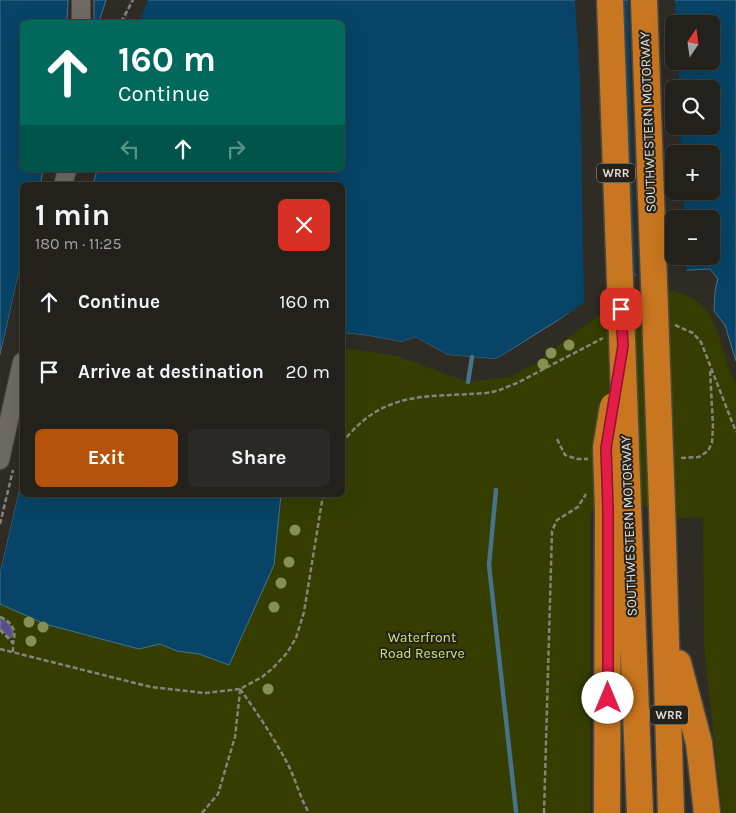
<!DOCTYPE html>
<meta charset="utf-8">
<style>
:root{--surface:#23211c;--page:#2b2925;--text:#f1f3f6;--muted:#a3a3a3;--line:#403e3b;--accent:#b45309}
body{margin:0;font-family:Karla,sans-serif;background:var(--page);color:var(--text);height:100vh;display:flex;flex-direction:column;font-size:19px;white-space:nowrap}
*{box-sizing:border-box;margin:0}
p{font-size:16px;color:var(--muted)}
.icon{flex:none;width:28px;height:28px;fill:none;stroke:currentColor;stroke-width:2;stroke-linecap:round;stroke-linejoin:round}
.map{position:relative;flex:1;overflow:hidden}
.details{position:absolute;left:20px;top:182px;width:325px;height:315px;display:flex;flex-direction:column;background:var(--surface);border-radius:8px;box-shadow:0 5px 20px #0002,0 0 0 1px var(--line)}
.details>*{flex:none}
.guide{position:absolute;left:20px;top:20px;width:325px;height:152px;border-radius:8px;box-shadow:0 5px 20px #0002,0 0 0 1px var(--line);background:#00695c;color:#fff;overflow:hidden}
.needle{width:32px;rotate:13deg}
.controls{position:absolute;left:665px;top:15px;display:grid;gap:10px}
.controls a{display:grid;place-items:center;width:55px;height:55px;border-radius:8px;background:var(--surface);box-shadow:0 5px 20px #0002,0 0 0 1px var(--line);font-size:25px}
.pin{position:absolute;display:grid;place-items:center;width:42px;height:42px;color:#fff;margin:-21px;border-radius:10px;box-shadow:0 2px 8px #0006}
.me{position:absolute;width:55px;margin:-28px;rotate:0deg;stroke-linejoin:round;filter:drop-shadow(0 0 4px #0008)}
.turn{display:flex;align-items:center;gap:18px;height:105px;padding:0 15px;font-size:22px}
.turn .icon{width:65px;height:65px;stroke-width:2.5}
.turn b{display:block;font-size:35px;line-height:42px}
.lanes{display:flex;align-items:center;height:48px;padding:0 15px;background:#0003;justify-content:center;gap:25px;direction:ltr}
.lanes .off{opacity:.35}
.round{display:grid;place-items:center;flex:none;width:52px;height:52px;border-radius:8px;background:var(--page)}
.summary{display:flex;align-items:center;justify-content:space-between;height:85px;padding:0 15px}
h1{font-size:30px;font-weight:700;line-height:38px}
.primary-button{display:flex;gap:10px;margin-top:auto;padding:10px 15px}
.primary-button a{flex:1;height:58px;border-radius:8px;background:var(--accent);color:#fff;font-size:20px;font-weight:700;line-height:58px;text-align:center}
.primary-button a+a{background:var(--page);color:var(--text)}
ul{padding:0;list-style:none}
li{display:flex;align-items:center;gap:15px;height:70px;padding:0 15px}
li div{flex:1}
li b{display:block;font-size:19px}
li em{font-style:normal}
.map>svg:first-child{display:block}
.green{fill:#353e00}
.water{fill:#074467;stroke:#48728a;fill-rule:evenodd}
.pier{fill:#2f2c26}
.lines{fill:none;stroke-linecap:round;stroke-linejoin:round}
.stream{stroke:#48728a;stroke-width:4.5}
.building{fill:#574e90;stroke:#7b7b83}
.minor-casing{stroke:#4b4944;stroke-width:20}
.highway-casing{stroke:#4b4944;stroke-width:29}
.path{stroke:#86837e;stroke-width:2.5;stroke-dasharray:5 2.5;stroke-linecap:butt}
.minor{stroke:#6f6b64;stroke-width:18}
.highway{stroke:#c8761f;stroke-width:26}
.highway-bridge-casing{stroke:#4b4944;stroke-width:29;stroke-linecap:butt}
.highway-bridge{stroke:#c8761f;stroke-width:26}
.tree{fill:#859052}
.route-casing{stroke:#92132f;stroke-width:12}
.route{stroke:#e11d48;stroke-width:9}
.labels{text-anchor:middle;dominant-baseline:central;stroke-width:4;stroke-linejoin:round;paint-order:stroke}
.shield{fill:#25221c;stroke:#a8a6a1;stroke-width:1}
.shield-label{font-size:12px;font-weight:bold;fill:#e0deda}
.street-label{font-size:14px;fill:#e0deda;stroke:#25221c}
.park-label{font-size:14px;fill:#cbe176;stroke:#25221c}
</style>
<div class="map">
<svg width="736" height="813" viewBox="0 0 736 813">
<rect width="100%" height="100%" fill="#2f2c26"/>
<path class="green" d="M650,289c74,3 62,43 86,95v429h-14l-18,-167 -1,-129 -42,3 -3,-15 -67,6 -1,11v291h-590v-241l22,-94v17h320l1,-147 54,8 71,26 41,-5 26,-13 29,-23 58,-43z"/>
<path class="water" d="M0,0h68l-1,22h-45v148h21l-3,15h-18v74l-22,96z
M94,0h12l-7,22h-5z
M131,0h605v361l-11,-36 -11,-14c1,-12 0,-21 4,-32l-8,-10 -56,3 -25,4 -29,12 -21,19 -83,52 -48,-4 -33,-18 -13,5 -38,-7 -21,-2 -1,-148h-249l4,-15h245v-148h-217zM674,24h37v37h-37zM674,89h37v37h-37zM674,154h37v37h-37zM674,219h37v37h-37z
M22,478v17h259l-7,70 -45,100 -30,-11 -22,-3 -17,-7 -21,5 -94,-25 -45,-20v-32z"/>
<path class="pier" d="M131,0h17l-9,22h-14z
M575,0h47l12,277 -32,13 -22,19 -84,52 -48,-4 -33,-17 -14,5 -38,-8 -21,-2 1,-2 21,2 38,7 13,-5 33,18 48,4 55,-33 33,-24 -4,-225z
M628,0h47l1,24h-2v37h4l1,28h-5v37h6l1,28h-7v37h9l2,28h-11v37h12l1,17 -51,4 -4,-102z
M22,258v12l-20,85 -2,2z
M22,475v3l-22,94v-12l20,-83z"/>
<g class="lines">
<path class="stream" d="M468,382l4,-25
M496,490l-7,75 27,246"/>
</g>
<path class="building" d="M1,618l7,5 4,6 1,6 -3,3 -10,-10z"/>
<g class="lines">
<defs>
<path id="minor" d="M81,22v-22
M63,185l4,-15
M0,460l22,-98"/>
<path id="highway" d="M628,507l12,306
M662,507l9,306
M678,663l21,80 8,70
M607,813l1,-304"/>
</defs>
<use href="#minor" class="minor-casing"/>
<use href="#highway" class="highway-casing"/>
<path class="path" d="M121,22l12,-22
M675,325l18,8 8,9 35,90
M557,439l8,16 12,4h11
M342,443c42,-54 83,-45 144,-50l11,-2 20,-8 86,-45
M681,458l18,-1 9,-6 4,-8 1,-16 -3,-58
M0,524l13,-54
M0,617c12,4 17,14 13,26
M0,630l13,13v9
M0,649l151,38 54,6 35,-4 22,-12 10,-8 15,-16 9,-15 8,-26 19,-117
M240,689c16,22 32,46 45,70 10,17 14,37 24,54
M202,813l16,-19 17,-57 5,-46
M544,813l8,-282 5,-11 21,-13 8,-13"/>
<use href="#minor" class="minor"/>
<use href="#highway" class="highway"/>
<defs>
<path id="highway-bridge" d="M610,0l18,507
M644,0l18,507
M608,509l-2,-61 7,-42"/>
</defs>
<use href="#highway-bridge" class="highway-bridge-casing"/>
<use href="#highway-bridge" class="highway-bridge"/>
</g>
<g class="tree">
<circle cx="569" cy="345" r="5.5"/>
<circle cx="551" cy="353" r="5.5"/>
<circle cx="543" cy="364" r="5.5"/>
<circle cx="295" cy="530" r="5.5"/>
<circle cx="289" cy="562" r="5.5"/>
<circle cx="281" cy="583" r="5.5"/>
<circle cx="274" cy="607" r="5.5"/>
<circle cx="29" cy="622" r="5.5"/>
<circle cx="43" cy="627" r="5.5"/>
<circle cx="31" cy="641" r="5.5"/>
<circle cx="268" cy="689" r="5.5"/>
</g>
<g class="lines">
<defs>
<path id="route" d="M608,698v-189l-2,-61 17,-102 -2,-37"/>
</defs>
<use href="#route" class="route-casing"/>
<use href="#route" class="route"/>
</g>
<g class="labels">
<g class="shield">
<rect x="597" y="163.5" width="38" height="19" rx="4"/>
<rect x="650" y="705.5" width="38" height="19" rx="4"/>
</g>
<g class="shield-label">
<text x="616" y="173">WRR</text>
<text x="669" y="715">WRR</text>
</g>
<g class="street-label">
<text transform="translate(648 122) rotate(-92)">SOUTHWESTERN MOTORWAY</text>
<text transform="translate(629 526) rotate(-92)">SOUTHWESTERN MOTORWAY</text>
</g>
<g class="park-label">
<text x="422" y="637">Waterfront<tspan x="422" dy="16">Road Reserve</tspan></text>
</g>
</g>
</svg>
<div class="controls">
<a><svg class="needle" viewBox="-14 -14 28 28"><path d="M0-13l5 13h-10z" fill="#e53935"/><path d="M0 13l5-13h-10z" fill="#a3a3a3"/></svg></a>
<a><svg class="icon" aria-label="search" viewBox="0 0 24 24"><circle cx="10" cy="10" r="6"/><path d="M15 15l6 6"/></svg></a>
<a>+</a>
<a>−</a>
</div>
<div class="pin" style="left:621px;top:309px;background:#d93025"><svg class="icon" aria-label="arrive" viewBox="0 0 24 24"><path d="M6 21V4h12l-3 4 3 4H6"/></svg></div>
<svg class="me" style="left:608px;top:698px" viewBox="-20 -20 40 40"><circle r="19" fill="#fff"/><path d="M0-13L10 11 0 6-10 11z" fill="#e11d48"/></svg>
<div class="guide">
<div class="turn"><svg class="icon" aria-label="ahead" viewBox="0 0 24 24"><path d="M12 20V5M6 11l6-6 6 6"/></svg><div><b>160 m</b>Continue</div></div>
<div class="lanes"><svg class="icon off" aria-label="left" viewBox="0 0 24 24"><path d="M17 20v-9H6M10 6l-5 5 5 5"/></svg><svg class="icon" aria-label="ahead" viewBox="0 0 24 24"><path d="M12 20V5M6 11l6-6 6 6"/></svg><svg class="icon off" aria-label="right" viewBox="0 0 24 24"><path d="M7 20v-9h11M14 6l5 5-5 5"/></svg></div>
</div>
<section class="details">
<div class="summary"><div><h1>1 min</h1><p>180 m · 11:25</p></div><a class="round" style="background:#d93025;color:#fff"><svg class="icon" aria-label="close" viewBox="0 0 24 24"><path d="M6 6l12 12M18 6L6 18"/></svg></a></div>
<ul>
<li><svg class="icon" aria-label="ahead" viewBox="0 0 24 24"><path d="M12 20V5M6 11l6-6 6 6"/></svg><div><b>Continue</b></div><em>160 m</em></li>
<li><svg class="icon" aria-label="arrive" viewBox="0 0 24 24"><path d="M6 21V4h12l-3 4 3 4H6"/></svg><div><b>Arrive at destination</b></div><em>20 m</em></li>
</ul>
<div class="primary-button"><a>Exit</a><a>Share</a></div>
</section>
</div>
